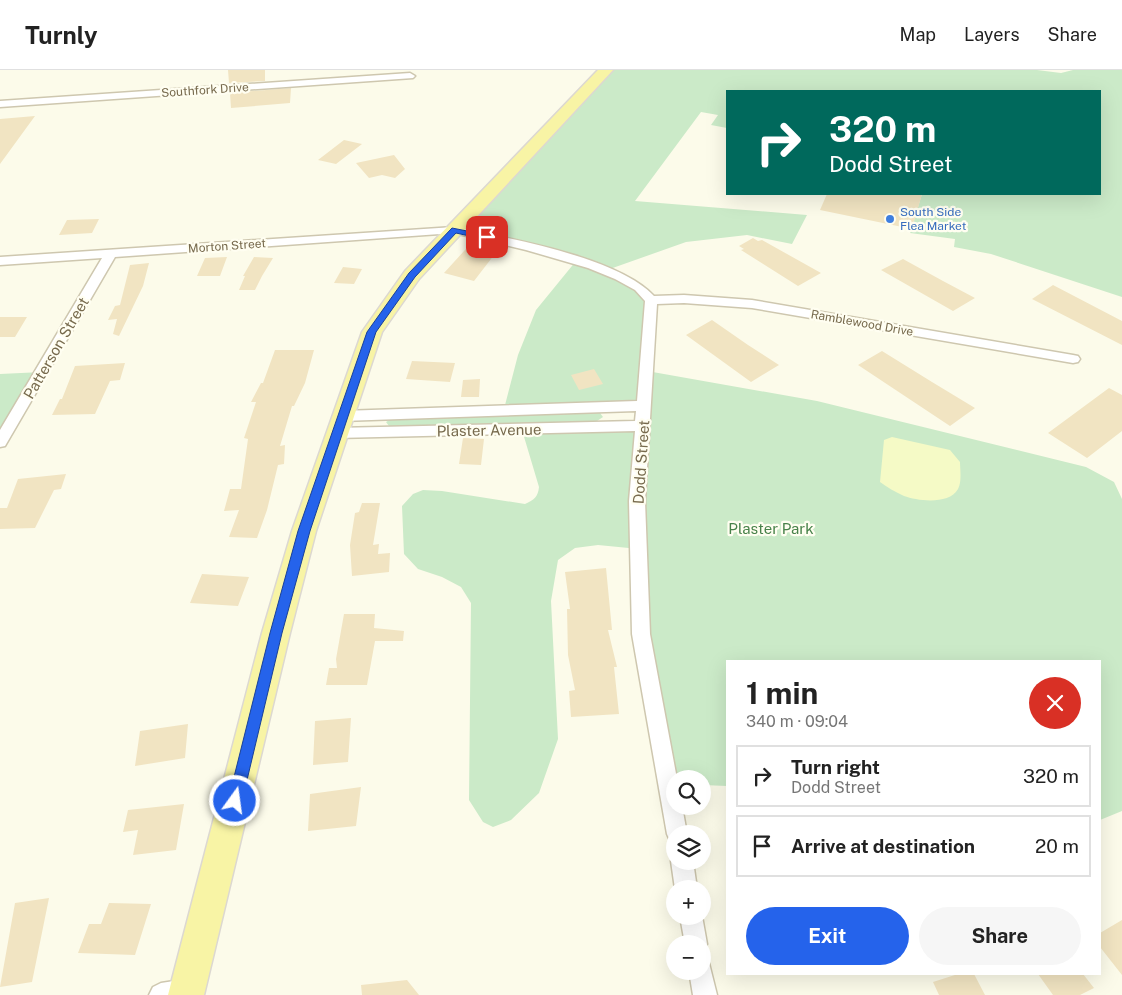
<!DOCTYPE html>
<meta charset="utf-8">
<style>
:root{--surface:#fff;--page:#f6f6f6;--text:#222;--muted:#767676;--line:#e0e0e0;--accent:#2563eb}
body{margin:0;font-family:"Public Sans",sans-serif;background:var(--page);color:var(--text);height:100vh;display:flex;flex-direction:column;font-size:19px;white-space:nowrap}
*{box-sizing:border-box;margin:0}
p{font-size:16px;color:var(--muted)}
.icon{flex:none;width:28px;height:28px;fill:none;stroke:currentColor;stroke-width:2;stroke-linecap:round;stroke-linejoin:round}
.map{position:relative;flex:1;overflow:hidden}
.details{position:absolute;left:726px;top:590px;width:375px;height:315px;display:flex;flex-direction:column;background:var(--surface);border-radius:0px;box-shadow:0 5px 20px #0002}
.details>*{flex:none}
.top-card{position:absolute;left:726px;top:20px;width:375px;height:105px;border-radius:0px;box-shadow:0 5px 20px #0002;background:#00695c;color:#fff;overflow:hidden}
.buttons{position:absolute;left:666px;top:700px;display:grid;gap:10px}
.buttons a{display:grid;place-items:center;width:45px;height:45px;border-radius:50%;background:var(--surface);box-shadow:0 5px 20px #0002;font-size:25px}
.pin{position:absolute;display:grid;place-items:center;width:42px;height:42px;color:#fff;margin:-21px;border-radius:10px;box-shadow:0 2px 8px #0006}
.me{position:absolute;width:55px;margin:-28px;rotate:14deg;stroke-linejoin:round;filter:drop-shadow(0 0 4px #0008)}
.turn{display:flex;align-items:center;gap:18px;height:105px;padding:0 20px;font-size:22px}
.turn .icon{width:65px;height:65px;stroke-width:2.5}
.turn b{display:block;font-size:35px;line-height:42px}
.round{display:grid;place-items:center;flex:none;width:52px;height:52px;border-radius:26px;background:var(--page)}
.summary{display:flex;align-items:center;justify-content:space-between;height:85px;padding:0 20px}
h1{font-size:30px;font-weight:700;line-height:38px}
.cta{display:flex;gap:10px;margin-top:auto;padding:10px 20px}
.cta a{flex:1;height:58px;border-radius:30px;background:var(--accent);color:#fff;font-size:20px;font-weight:700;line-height:58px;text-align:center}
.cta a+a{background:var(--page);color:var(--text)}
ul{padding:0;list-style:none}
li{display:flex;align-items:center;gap:15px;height:62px;margin:0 10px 8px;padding:0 10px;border:2px solid var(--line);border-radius:0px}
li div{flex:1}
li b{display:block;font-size:19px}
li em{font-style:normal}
header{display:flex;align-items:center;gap:30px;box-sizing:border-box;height:70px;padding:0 25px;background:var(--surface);border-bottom:1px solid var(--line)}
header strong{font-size:24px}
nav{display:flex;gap:28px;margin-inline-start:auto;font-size:18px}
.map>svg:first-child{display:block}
.green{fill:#cbeac8}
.sand{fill:#f5fac6}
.building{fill:#f1e4c2}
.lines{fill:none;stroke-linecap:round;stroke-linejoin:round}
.minor-casing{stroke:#cec7af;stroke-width:3}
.primary-casing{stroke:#dcd8d1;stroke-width:3}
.minor{fill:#fff;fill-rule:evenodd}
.primary{fill:#f8f4a5;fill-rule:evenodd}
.route{fill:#2563eb;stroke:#184099}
.shop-dot{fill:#3f7fe0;stroke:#fffef1;stroke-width:2}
.labels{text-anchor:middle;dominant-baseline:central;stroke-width:4.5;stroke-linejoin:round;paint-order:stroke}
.far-street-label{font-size:12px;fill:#776a4d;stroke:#fffef1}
.far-shop-label{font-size:12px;fill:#366cbe;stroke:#fffef1;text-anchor:start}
.street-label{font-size:15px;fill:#776a4d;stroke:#fffef1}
.park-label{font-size:15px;fill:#48824a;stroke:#fffef1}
</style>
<header>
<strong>Turnly</strong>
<nav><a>Map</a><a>Layers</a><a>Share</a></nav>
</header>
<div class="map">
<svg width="1122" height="925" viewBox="0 0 1122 925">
<rect width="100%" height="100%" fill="#fcfbea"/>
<path class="green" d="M606,0h431l24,3 12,-3h49v227l-131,-43 -37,-7 1,-8 -45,-6 12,-39h178v-103h-372l-1,37 -16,-3 7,-10 -17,-3 -66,89 172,14 -15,29 -45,-9 -61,7 -79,28 41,24 -1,77 170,30 269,66 28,15 8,17v312l-22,9v-159h-372l-1,125 -24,-1 -1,-6h-27l-7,5 -29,-235 -41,-4 -23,3 -17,12 -7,41 7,138 -19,54 -28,27 -18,7 -10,-5 -14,-22 2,-197 -10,-16 -19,-10 -24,-8 -14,-15 -2,-48 11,-12 10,-4 19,1 83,13c9,-4 13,-7 14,-17l-17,-57 121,-4 1,-20 -140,3 14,-54 18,-45 40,-49 -122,-31z
M42,302l-42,70v-68z
M600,343l3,4 -6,4 -208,5 -3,-4 5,-3z"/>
<path class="sand" d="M892,367l58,13 10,12c0,7 2,20 -2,27 -9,16 -40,12 -54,7 -9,-4 -17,-9 -24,-14l4,-42z"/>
<path class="building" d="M228,0h37v11l-36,2z
M291,18l-1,15 -59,5 -1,-15z
M35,46l-35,48v-45z
M344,70l18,4 -26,20 -18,-4z
M394,85l11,14 -10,9 -13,-3 -13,3 -13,-15z
M827,124h95l-10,35 -92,-19z
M99,149l-7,14 -33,2 8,-15z
M753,168l5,3 4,-1 59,33 -23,13 -57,-36 3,-1 -5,-3z
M474,170l27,6 -27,35 -30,-8z
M227,187l-7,19h-23l8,-18z
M254,187l19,1 -11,18 -7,14h-16l6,-14h-2z
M903,189l40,22 32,17 -22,13 -72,-41z
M149,193l-6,23 -24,50 -6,-2 4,-15 -9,1 7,-14 5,-1 10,-40z
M343,197l19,2 -8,15 -20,-1z
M1053,215l69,36v24l-90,-46z
M0,247h27l-12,20h-15z
M712,250l36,25 31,20 -28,17 -65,-47z
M275,280h39l-9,33 -11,23h-2l-12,40 5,-1 -1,19 -6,1 -11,45 -10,28 -28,-1 10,-27 -15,1 6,-22h11l7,-50 -4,-1 12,-36h-5l10,-19h2z
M882,281l50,31 43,26 -25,18 -92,-61z
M412,291l43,2 -5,19 -44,-3z
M125,293l-5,17 -10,1 -15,33 -43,1 8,-16h2l13,-33z
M594,299l9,15 -24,6 -8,-15z
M480,309l-1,18h-18l2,-17z
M1109,318l13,7v36l-35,27 -39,-25z
M463,368l21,1 -3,26 -22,-1z
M66,404l-5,15 -7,1 -19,38 -35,1v-21h7l11,-29z
M362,433h18l-7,42 6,-1 -1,10 12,-1 -1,19 -37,4 -2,-31 5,-32 4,-1z
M606,498l6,62h-4l9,37h-3l5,47 -48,3 -2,-26 6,-1 -7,-35 -1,-46h3l-5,-37z
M202,504l47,3 -11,29 -48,-3z
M344,544h31l-1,14 30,3 -1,10h-28l-8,44h-41l3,-17h8l-1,-9z
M351,648l-3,44 -35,3 2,-44z
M188,654l-3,34 -50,8 5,-35z
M361,717l-5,39 -48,5 2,-37z
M184,734l-8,46 -43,5 5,-25 -15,2 5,-22z
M49,828l-17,84 -32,5 15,-84z
M109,833l42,1 -16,51 -57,-2 11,-29h12z
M1122,850v55l-22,-28v-14z
M958,904h16l11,21h-46l-6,-13z
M1038,904h45l11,14 -14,7h-27z
M407,910l12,15h-57l-1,-10z"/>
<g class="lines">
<defs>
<path id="minor" d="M410,3l5,3 -2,2 -413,29v-6z
M454,157c53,11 164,30 200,69l30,-1 68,5 321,55 5,1 2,3 -2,3 -5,1 -321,-55 -68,-5 -27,1 -12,197 5,133 27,145h-2v27h7l5,28h-12v10l-5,-3 -3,-7 -35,-200 -3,-133 6,-70 -299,7 -5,-1 -2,-4 2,-4 5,-1 299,-7 1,-10 -294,10 -5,-2 -2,-3 2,-3 5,-2 295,-10 8,-100 -10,-11 -20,-11 -27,-11 -62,-18 -72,-17 -339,24 -110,189 -5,1v-17l102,-172 -102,7v-8z
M674,783l1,8h18l4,28h-22l-4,-28z
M680,846h22l5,28 -3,8 -2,1v-9h-17z
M702,890l7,3 8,32h-24l-4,-24h13z
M187,909l8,4 4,8 -2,4h-48l4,-8 8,-4z"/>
<path id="primary" d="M598,0h15l-194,209 -37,53 -66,199 -26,102 -86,362h-36l94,-362 30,-102 70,-199 43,-61z"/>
</defs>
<use href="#minor" class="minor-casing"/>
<use href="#primary" class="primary-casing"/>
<use href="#minor" class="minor"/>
<use href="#primary" class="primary"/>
</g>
<path class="route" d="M452,158l35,7 4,2 -4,3 -31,-7 -41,44 -39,55 -66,199 -28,102 -40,168 -2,5 -5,2 -5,-2 -2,-5 42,-168 28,-102 69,-199 42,-59z"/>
<circle class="shop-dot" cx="890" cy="149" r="5"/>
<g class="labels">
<g class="far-street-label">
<text transform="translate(205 20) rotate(-4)">Southfork Drive</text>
<text transform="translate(227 176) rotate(-4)">Morton Street</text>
<text transform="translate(862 253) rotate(10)">Ramblewood Drive</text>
</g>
<g class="far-shop-label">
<text x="900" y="142">South Side<tspan x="900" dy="14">Flea Market</tspan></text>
</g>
<g class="street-label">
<text transform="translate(56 278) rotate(-60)">Patterson Street</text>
<text transform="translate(489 360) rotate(-1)">Plaster Avenue</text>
<text transform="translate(641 392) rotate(-86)">Dodd Street</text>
</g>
<g class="park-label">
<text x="771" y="458">Plaster Park</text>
</g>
</g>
</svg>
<div class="buttons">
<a><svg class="icon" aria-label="search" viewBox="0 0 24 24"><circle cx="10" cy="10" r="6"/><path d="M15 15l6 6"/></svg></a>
<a><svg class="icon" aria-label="layers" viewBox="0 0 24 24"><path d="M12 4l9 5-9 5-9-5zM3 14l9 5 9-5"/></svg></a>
<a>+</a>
<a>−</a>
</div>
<div class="pin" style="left:487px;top:167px;background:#d93025"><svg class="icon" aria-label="arrive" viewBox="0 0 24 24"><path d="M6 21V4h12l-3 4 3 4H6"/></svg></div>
<svg class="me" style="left:235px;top:731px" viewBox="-20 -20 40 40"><circle r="17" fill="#2563eb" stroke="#fff" stroke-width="3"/><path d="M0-11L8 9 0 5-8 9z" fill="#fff"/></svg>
<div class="top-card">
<div class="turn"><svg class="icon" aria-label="right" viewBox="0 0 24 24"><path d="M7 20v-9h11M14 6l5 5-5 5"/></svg><div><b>320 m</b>Dodd Street</div></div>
</div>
<section class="details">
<div class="summary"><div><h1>1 min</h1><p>340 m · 09:04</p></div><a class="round" style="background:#d93025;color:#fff"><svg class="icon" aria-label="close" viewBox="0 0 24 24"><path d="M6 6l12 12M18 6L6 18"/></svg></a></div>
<ul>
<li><svg class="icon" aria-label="right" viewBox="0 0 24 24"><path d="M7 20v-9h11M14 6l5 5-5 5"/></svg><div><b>Turn right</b><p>Dodd Street</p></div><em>320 m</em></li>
<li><svg class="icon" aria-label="arrive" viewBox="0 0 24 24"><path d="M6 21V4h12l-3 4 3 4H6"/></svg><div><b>Arrive at destination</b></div><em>20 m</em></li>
</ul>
<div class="cta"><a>Exit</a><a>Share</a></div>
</section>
</div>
